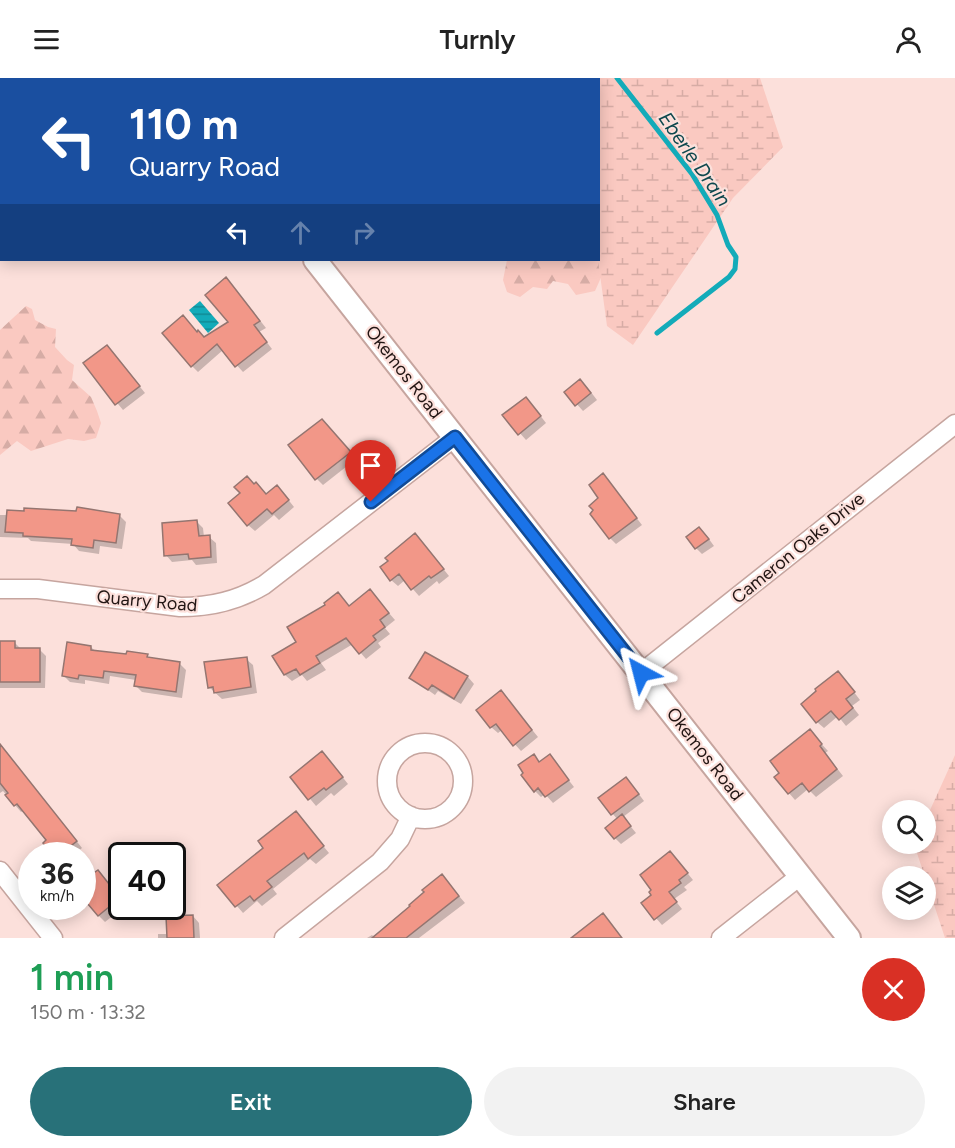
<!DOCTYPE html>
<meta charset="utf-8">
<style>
:root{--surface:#fff;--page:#f2f2f2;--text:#222;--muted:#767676;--accent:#287179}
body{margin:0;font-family:Figtree,sans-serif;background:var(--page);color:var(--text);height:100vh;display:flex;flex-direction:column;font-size:22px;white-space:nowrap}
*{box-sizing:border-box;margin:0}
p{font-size:20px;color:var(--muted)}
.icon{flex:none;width:33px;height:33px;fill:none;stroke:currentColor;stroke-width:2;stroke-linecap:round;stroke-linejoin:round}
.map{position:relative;height:860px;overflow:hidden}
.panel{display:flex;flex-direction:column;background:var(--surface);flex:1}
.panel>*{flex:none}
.banner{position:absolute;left:0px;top:0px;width:600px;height:183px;box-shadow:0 3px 15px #0003;background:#1a4fa0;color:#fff;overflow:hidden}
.controls{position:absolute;left:882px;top:722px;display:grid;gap:12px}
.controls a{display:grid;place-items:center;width:54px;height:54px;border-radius:50%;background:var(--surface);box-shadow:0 3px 15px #0003;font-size:30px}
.speed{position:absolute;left:18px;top:764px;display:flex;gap:12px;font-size:30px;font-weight:700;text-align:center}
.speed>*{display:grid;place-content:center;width:78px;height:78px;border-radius:50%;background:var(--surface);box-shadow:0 3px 15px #0003;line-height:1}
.speed small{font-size:15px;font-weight:400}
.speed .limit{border:3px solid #111;border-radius:9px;background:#fff;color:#111}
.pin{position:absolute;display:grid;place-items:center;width:51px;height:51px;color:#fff;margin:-62px -26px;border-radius:50% 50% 50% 0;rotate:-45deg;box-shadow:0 0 6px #0007}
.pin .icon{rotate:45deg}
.me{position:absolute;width:66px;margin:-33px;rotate:322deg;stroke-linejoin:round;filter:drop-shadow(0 0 4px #0008)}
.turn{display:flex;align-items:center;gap:21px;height:126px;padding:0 30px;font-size:27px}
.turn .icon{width:78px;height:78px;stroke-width:2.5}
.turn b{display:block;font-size:42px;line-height:51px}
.lanes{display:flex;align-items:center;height:57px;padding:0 30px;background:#0003;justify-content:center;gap:30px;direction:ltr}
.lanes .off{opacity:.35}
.round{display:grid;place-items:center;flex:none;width:63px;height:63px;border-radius:32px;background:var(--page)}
.head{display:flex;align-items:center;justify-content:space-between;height:102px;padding:0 30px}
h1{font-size:36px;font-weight:600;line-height:45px;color:#1e9e55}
.action{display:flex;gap:12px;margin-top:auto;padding:12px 30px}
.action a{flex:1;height:69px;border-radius:36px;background:var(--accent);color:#fff;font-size:24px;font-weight:600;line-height:69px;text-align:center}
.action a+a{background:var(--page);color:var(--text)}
header{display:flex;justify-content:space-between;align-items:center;height:78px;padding:0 30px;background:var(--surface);font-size:27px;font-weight:600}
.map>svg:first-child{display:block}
.forest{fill:url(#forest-firs)}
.wetland{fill:url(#wetland-marsh)}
.water{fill:url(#water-rules)}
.shadow{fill:#0003}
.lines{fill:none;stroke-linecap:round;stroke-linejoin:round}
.stream{stroke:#13abb9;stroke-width:5}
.building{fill:#f29788;stroke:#947570;stroke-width:1.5}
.minor-casing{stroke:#c6a59f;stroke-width:21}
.tertiary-casing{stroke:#c6a59f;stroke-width:26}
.minor{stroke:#fff;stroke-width:18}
.tertiary{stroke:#fff;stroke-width:22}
.route-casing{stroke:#114b97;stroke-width:15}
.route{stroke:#1a73e8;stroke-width:10}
.labels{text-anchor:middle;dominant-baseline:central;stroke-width:4.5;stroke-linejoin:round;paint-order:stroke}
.street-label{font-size:18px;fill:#221614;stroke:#fce0db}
.water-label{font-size:20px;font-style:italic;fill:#0e484e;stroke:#fce0db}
</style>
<header><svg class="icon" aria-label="menu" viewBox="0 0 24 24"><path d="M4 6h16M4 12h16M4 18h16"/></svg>Turnly<svg class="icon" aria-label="person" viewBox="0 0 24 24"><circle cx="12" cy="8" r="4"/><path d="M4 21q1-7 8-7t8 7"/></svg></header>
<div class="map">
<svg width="955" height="860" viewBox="0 0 955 860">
<defs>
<pattern id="forest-firs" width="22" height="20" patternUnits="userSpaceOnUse" patternTransform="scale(1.5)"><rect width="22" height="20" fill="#fac9c1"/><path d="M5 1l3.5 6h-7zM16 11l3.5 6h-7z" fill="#d6aca5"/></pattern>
<pattern id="wetland-marsh" width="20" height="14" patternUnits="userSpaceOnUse" patternTransform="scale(1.5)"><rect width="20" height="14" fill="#fac9c1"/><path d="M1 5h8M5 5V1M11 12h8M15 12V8" fill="none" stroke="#d6aca5"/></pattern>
<pattern id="water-rules" width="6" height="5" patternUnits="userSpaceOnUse" patternTransform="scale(1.5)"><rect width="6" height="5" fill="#13abb9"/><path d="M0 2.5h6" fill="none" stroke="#118a95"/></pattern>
</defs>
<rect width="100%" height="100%" fill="#fce0db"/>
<path class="forest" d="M0,45h1l-1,102z
M507,182h91l5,13 -8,18 -19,4 -8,-11 -15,-3 -6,8 -14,-2 -13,10 -13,-5 -4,-12z
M26,228l6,3 3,11 13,7 8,2 -1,18 12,13 7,5 -2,15 19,17 6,14 4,12 -5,15 -12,3 -16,-2 -37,12 -14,-10 -17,14v-125z"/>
<path class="wetland" d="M592,0h168l23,69 -50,51 -100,147 -26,-19 -9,-66v-180z
M955,677v183h-10l-31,-94 12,-1v-24z"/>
<path class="water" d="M200,223l19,22 -11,10 -19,-23z"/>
<path class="shadow" d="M232,207l34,43 -7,4 13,17 -29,23 -20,-22 -25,22 -6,-6 5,-33 8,6 25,-16z
M113,275l32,40 -22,17 -38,-46z
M587,309l10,13 -14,11 -17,-19z
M532,327l14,18 -20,17 -22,-25z
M328,349l28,32 -33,26 -6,-6z
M609,404l33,43 -26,19 -6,-6z
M254,408l13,10 16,-3 11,14 -15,13 -5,-5 -19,16 -7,-6z
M0,437h119l7,7 -4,27 -22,-3 -1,8 -20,-3 -6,-7 -42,-3 -3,-3 -28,-1z
M197,444l6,6 1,9h5l7,6 1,20 -21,2 -4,-5 -20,2 -6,-7z
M706,457l8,11 -12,8 -6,-6z
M421,463l28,35 -10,8 -2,-3 -18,15 -14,-16 -7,6 -7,-6z
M370,513l25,29 -10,8 5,6 -12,9 3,4 -15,12 -13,-15 -32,19 5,7 -19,11 -5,-6 -10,6 -7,-6 -11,-18 75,-50z
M0,564h14l7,7h18l7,7 -1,32h-45z
M91,569l5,5 31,4h20l4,3 29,5 6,6 -4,28 -40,-6 -6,-6v-6l-26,-4 -1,8 -24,-4v4l-15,-2 -6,-6z
M426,576l42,23 6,7 -13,20 -23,-13 -3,4 -24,-17z
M246,581l7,6 4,28 -35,6 -13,-12z
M844,601l16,21 -8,6 7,9 -13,11 -8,-10 -14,12 -7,-6z
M507,621l31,38 -17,14 -19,-21 -4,3 -7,-6z
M816,660l12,13 -3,2 18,23 -27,21 -8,-8 -13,11 -19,-22z
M0,671l8,5 74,94 -6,5 1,2h-22l-7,-15 -24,-30 -3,2 -18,-21 -3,2z
M533,678l7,7 10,-7 24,31 -21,16 -8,-9 -4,3 -6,-6 -10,-18z
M329,682l19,24 -14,12 -3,-3 -15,13 -24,-29z
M632,707l12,16 -21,16 13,16 -15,11 -6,-6 3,-18 -18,-21z
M296,735l33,40 -13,11 -6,-5 -37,30 4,5 -15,12 -5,-5 -14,12 -24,-28 47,-36z
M676,781l17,21 -9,7 3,3 -13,9 8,10 -20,16 -19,-22 10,-8v-5z
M82,784l11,14 11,2 18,23v5h3l-20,16 -23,-23z
M442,798l23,27 -46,35h-52l5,-3 1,1 15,-9z
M193,838l6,7 1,15h-42v-4h10z"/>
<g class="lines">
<path class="stream" d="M617,0l75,96 25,41 11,30 8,12 -1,12 -6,8 -72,56"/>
</g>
<path class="building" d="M226,199l34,44 -6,4 13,17 -32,25 -18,-23 -26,23 -29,-34 21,-18 14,17 1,-2 6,7 24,-15 -23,-27z
M107,267l33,41 -25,19 -32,-42z
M580,301l11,14 -16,13 -11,-14z
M526,319l15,19 -23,19 -16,-20z
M322,341l29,33 -36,28 -27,-35z
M603,395l34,45 -28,21 -19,-25 3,-4 -4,-4 9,-8 -9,-13z
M247,398l7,8 2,-2 10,12 11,-9 12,15 -17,14 -5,-5 -20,17 -19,-23 12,-10 -6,-6z
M77,429l43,7 -4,29 -22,-3 -1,8 -22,-3 1,-6 -49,-3v-3l-18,-1 2,-22 17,1v-3l52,3z
M197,442l2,16 11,-1 1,22 -22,2 -1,-5 -24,2 -2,-33z
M699,449l10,12 -14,10 -9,-12z
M415,455l29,36 -13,9 -2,-2 -18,14 -12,-16 -9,7 -10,-14 8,-6 -3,-3z
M370,511l19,24 -9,7 5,7 -12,9 3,4 -17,14 -13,-16 -30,18 4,7 -20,12 -4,-6 -12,6 -12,-19 24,-14 -9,-15 38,-22 -1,-2 14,-11 11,14z
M0,563h15v7h25v34h-40z
M67,564l24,4v4l35,4 1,-3 21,3 -1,3 33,5 -4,30 -42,-6 2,-11 -32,-4 -1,7 -24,-3 -1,4 -16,-3z
M425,574l43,24 -14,23 -22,-14 -4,5 -19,-12z
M247,579l4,30 -37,6 -1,-6 -5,1 -4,-26z
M838,593l17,21 -9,7 7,9 -14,12 -8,-9 -15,12 -15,-19 15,-13 -1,-2z
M501,612l31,40 -19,16 -17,-22 -6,4 -14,-18z
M810,651l12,15 -2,2 17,23 -28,23 -7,-9 -14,11 -14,-17 5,-4 -9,-12z
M0,666l77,97 -18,14h-6l-10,-12 3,-3 -29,-36 -3,2 -9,-11 3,-2 -8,-10z
M322,673l21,26 -17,13 -2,-2 -16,12 -18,-23z
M534,676l5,8 11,-8 19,26 -24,17 -7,-9 -4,4 -13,-17 2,-2 -5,-8z
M626,699l13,17 -28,21 -13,-17z
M296,733l28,35 -16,13 -4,-6 -37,28 5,6 -18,14 -4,-5 -15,11 -18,-22 46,-37 -5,-7z
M622,736l9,12 -17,13 -9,-11z
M670,773l18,22 -9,7 2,3 -12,9 8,10 -23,18 -13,-17 10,-8 -2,-3 2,-2 -11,-15z
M82,784l10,12 6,-4 22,28 -22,18 -16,-19z
M442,796l17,22 -53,42h-34l38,-32 -1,-1 15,-13 -2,-2z
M603,835l19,25h-51z
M193,837l1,23h-27l-1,-22z"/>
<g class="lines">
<defs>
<path id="minor" d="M0,511h38l142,18c31,0 57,-6 84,-22l191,-148
M641,595l314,-249
M387 703a38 38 0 1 1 76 0a38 38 0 1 1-76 0Z
M0,793l53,67
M284,860l96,-76 20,-23 11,-23
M721,860l79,-62"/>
<path id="tertiary" d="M173,0l1,2
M315,182l534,678"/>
</defs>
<use href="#minor" class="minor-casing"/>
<use href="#tertiary" class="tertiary-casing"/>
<use href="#minor" class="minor"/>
<use href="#tertiary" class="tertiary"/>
</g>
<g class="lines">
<defs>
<path id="route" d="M371,424l84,-65 186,236"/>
</defs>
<use href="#route" class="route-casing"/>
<use href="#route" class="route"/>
</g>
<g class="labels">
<g class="street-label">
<text transform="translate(404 294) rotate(52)">Okemos Road</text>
<text transform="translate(798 470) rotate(-39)">Cameron Oaks Drive</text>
<text transform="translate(147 523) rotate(5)">Quarry Road</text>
<text transform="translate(705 676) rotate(52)">Okemos Road</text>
</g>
<g class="water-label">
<text transform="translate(695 81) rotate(55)">Eberle Drain</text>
</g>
</g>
</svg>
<div class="controls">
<a><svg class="icon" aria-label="search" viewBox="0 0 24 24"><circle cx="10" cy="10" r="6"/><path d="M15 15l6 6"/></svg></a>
<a><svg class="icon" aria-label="layers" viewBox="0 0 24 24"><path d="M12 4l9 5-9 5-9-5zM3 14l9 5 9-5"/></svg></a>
</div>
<div class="speed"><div>36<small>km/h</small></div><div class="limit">40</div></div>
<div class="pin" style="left:371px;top:424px;background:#d93025"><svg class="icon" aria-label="arrive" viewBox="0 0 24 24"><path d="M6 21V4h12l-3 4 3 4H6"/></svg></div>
<svg class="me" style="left:641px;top:595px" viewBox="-20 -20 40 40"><path d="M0-17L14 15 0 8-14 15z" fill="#1a73e8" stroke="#fff" stroke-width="4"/></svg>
<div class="banner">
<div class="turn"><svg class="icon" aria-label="left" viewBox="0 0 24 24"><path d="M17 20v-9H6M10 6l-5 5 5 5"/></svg><div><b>110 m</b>Quarry Road</div></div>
<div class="lanes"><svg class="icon" aria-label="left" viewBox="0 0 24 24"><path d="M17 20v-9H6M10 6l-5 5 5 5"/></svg><svg class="icon off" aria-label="ahead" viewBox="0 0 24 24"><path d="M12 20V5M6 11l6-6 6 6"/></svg><svg class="icon off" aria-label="right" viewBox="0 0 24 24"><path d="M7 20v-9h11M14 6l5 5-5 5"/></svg></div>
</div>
</div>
<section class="panel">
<div class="head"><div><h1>1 min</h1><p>150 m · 13:32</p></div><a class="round" style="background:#d93025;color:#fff"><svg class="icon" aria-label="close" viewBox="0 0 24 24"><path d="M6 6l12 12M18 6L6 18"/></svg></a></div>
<div class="action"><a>Exit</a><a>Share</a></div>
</section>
